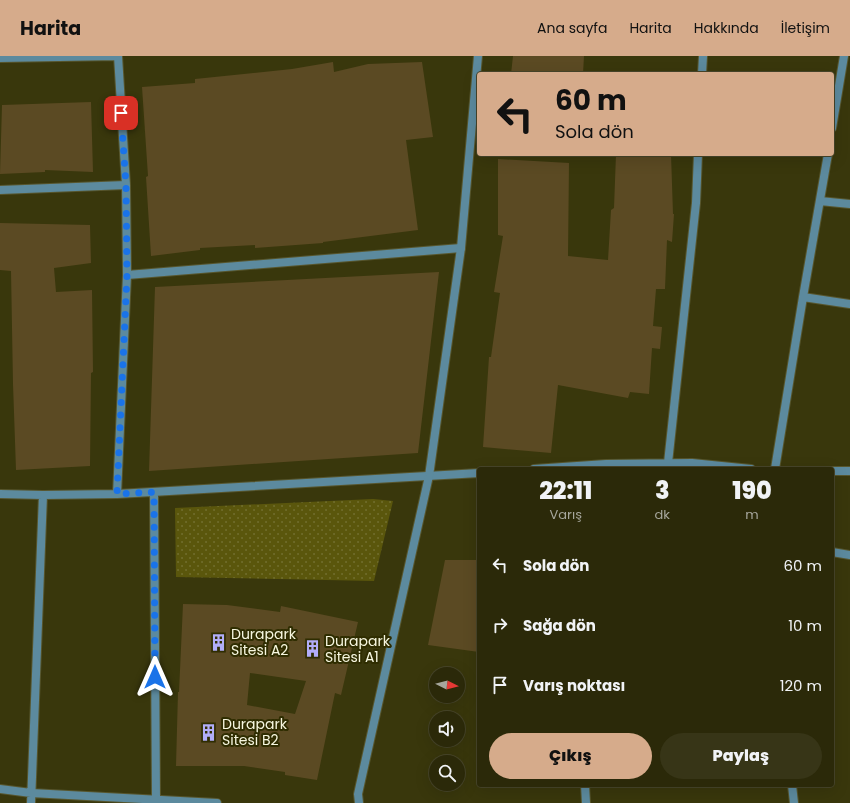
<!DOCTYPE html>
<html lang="tr">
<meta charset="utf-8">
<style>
:root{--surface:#2b2909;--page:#373517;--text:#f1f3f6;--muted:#a6a69c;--line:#47452a;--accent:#d6ab8b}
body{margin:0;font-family:Poppins,sans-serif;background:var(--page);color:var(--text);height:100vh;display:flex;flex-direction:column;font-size:15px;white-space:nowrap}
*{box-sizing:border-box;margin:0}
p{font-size:13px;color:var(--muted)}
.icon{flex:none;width:22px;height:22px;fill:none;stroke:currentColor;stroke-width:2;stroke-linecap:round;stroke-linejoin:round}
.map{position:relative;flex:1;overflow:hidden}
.drawer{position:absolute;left:477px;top:411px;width:357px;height:320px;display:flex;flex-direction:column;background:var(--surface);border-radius:4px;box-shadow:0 4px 16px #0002,0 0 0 1px var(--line)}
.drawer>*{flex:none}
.banner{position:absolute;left:477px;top:16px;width:357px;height:84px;border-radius:4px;box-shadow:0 4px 16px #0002,0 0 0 1px var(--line);background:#d6ab8b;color:#111;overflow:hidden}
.needle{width:26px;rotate:96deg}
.fabs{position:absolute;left:429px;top:611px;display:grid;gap:8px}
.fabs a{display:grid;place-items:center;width:36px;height:36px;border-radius:50%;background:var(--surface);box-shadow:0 4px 16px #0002,0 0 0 1px var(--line);font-size:20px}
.pin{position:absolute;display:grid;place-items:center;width:34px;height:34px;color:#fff;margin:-17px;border-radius:8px;box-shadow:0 2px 6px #0006}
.me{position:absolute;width:44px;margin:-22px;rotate:0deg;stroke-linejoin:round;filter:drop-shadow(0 0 3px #0008)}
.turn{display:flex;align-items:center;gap:14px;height:84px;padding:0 12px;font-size:18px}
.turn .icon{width:52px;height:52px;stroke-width:2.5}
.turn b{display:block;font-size:28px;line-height:34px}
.eta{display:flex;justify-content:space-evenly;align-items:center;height:68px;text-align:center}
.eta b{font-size:24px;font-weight:800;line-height:28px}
.button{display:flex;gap:8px;margin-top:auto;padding:8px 12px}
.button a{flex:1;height:46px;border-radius:24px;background:var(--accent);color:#111;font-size:16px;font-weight:800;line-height:46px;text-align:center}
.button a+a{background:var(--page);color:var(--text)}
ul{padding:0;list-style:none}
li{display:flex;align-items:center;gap:12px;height:60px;padding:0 12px}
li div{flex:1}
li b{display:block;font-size:15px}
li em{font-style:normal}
header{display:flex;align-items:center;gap:24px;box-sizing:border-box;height:56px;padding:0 20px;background:var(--accent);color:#111}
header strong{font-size:19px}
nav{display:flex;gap:22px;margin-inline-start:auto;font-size:14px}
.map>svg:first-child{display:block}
.park{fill:url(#park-dots)}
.building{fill:#5b4a23;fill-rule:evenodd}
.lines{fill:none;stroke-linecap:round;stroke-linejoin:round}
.minor-casing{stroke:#57562e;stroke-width:10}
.tertiary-casing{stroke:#57562e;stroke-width:10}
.minor{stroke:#5c8a9e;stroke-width:8}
.tertiary{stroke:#5c8a9e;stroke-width:8}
.route{stroke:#1a73e8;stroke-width:7;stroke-dasharray:0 12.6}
.labels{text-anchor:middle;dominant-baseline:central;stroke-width:4;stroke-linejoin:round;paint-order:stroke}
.poi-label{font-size:14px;fill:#f7f7e0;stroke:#2f2d01;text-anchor:start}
</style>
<header>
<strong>Harita</strong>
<nav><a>Ana sayfa</a><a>Harita</a><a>Hakkında</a><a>İletişim</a></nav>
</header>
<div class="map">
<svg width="850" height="747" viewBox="0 0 850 747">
<defs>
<pattern id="park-dots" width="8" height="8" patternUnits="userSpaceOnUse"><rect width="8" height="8" fill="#5a560c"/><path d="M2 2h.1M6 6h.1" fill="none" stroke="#726f2f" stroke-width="1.8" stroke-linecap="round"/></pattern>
</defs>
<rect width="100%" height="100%" fill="#39370c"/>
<path class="park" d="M373,443l20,2 -19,80 -198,-4 -1,-69z"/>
<path class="building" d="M513,0h71l-1,18h-72z
M333,6l1,10 34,-8 54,-2 11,75 -27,3 12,90 -95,12v1l-68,5v-3l-55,3v2l-49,6 -5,-79 2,-1 -6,-89 53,-4v-4l97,-10z
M91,46l2,70 -48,-2v2l-45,2 2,-69z
M616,98h55l2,60h1l-2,28 -5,-2 -2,49h-9l-3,37 9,1 -2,22 -8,-1 -3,46 -19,-2 -2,6 -70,-13 -7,68 -68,-6 6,-90h2l9,-64 -6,-1 9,-56 -5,-1v-76l71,4 -1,93 40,4 3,-50 3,-2z
M0,167l90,2 1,38 -37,5 2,24 36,-2 1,82 -2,1 -1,93 -74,4 -3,-86 -2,-113 -11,-1z
M439,216l-21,181 -269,18 6,-184z
M445,504h34v92l-51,-7z
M183,548l44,1 53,7 1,-6 77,16 -17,73 -6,-2 -18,87 -32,-5v-3l-41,-6h-68l2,-74h1zM250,617l56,8 -11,33 -48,-9z"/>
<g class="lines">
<defs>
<path id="minor" d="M0,2l117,-2
M702,18l1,-18
M832,72l12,-72
M0,134l126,-5
M820,145l30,3
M127,219l334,-27
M803,241l47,7
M668,407l28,-260 2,-49
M534,413l72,-5 86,-1 59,6
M775,413l28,-172 25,-143
M832,415h18
M154,436l2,308
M0,438l43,1 74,-1 362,-21
M117,438l10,-219 -1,-90 -8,-129
M832,496l18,3
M585,729l1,18
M792,729l2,18
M0,733l31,4 186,10
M31,747l12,-308"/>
<path id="tertiary" d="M359,747l-1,-9 71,-318 32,-228 17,-192"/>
</defs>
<use href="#minor" class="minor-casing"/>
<use href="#tertiary" class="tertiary-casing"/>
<use href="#minor" class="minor"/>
<use href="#tertiary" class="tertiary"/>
</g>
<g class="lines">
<path class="route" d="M121,57l5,72 1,90 -10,219 37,-2 1,185"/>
</g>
<defs>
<symbol id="building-bare" viewBox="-9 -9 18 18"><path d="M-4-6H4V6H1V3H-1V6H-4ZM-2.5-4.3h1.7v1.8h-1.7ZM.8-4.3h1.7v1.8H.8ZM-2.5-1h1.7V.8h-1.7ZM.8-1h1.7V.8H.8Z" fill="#b2adf9" stroke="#2f2d01" stroke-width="2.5" paint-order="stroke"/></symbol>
</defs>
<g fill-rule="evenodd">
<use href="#building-bare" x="206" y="574" width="25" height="25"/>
<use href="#building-bare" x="300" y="580" width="25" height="25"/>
<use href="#building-bare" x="196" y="664" width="25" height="25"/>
</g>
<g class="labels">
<g class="poi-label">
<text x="231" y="578">Durapark<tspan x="231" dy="16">Sitesi A2</tspan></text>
<text x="325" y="585">Durapark<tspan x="325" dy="16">Sitesi A1</tspan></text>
<text x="222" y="668">Durapark<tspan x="222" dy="16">Sitesi B2</tspan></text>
</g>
</g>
</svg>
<div class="fabs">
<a><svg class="needle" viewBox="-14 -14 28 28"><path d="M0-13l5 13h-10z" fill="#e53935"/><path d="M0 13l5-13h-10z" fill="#a6a69c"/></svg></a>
<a><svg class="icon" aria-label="sound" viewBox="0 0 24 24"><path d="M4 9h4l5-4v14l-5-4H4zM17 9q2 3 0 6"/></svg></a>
<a><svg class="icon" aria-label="search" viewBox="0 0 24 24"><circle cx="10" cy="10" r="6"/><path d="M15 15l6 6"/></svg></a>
</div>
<div class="pin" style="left:121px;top:57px;background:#d93025"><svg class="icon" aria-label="arrive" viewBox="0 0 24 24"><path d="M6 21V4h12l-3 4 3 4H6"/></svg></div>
<svg class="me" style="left:155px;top:621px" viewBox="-20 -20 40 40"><path d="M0-17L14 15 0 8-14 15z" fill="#1a73e8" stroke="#fff" stroke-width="4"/></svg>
<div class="banner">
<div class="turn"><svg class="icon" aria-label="left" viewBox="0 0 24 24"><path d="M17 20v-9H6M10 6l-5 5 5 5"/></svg><div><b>60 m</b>Sola dön</div></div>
</div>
<section class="drawer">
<div class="eta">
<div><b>22:11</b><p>Varış</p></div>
<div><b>3</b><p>dk</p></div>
<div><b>190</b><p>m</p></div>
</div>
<ul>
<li><svg class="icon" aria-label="left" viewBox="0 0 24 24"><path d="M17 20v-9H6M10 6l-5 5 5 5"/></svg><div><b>Sola dön</b></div><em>60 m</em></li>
<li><svg class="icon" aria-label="right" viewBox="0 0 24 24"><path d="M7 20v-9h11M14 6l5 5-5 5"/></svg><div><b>Sağa dön</b></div><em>10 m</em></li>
<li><svg class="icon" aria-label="arrive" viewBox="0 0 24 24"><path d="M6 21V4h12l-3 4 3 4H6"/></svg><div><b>Varış noktası</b></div><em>120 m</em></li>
</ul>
<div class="button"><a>Çıkış</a><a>Paylaş</a></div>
</section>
</div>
